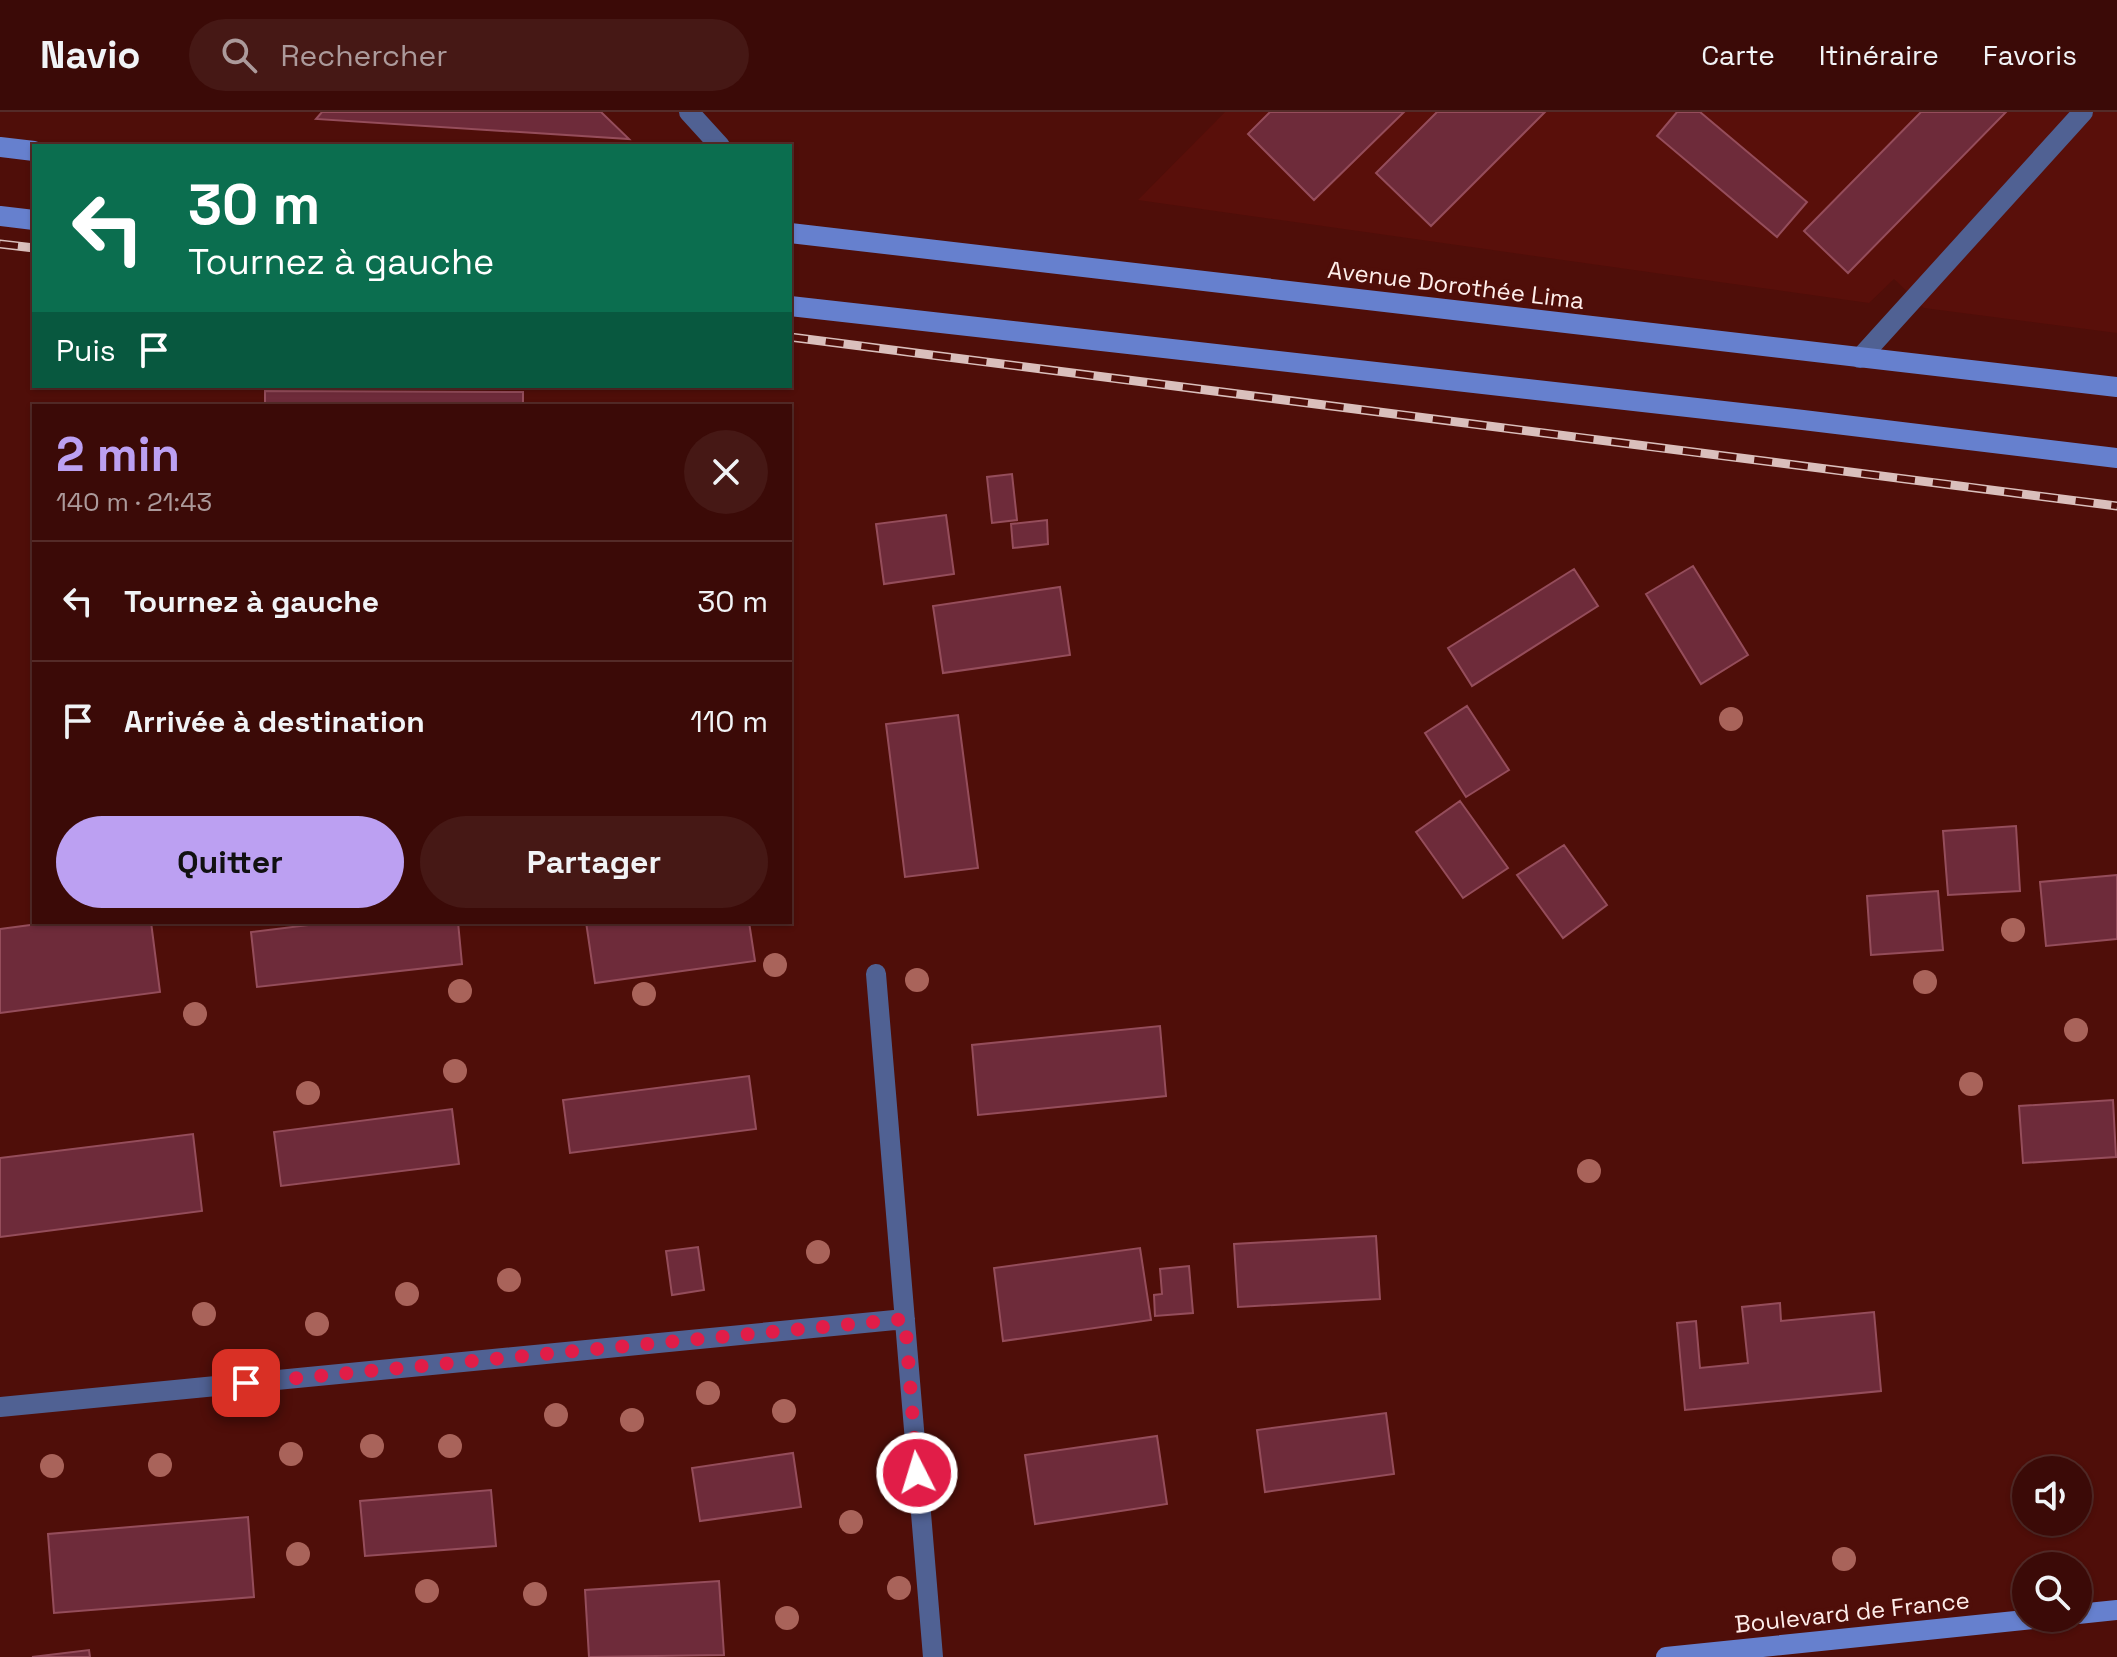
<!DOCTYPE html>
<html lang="fr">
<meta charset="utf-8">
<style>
:root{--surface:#3b0a07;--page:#461815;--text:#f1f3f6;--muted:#ac9a9b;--line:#542b28;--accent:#bca0f2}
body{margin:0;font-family:"Space Grotesk",sans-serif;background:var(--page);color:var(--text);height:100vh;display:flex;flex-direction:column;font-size:30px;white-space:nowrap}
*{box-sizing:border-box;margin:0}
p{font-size:26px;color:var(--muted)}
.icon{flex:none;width:44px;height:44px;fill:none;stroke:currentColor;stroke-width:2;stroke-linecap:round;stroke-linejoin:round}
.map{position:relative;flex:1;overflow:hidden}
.side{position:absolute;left:32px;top:292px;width:760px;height:520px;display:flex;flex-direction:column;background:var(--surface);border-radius:0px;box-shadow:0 2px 6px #0004,0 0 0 2px var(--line)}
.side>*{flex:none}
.guide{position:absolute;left:32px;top:32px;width:760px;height:244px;border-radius:0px;box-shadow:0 2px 6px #0004,0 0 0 2px var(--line);background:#0b6e4f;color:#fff;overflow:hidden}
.tools{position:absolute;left:2012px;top:1344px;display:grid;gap:16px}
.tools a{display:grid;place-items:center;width:80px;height:80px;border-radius:50%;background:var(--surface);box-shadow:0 2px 6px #0004,0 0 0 2px var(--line);font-size:40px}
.pin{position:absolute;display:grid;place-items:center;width:68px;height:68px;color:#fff;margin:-34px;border-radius:16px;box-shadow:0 4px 12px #0006}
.me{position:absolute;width:88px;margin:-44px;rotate:355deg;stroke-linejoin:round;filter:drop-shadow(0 0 6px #0008)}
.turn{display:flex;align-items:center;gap:28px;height:168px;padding:0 24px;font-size:36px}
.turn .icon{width:104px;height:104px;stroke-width:2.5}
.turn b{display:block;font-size:56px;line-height:68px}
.then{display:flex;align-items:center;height:76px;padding:0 24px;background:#0003;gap:16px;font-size:30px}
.round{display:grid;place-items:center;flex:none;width:84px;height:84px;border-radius:42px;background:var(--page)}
.overview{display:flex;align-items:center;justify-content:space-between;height:136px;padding:0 24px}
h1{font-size:48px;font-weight:600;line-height:60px;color:var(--accent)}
.cta{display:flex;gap:16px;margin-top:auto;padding:16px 24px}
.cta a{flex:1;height:92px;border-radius:48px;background:var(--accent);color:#111;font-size:32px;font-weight:600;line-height:92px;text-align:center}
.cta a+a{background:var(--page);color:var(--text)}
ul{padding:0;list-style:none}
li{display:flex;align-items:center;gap:24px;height:120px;padding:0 24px;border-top:2px solid var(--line)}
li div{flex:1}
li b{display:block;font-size:30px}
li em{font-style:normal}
header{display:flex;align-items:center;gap:48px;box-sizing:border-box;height:112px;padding:0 40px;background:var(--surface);border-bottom:2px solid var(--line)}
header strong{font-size:38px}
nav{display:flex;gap:44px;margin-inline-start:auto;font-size:28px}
.search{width:560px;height:72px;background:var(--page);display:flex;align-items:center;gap:20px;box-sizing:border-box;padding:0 28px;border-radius:44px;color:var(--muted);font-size:30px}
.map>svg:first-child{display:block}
.built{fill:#590f0a}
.building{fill:#6e2b3a;stroke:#954d5b;stroke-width:2}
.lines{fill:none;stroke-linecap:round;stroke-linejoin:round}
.lane{stroke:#506193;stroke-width:20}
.street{stroke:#506193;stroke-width:20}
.secondary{stroke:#6680ce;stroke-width:20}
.rail-casing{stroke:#dabfbc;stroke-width:9}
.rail{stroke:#4f0e09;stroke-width:6;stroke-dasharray:18;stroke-linecap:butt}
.tree{fill:#a9635a}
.route{stroke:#e11d48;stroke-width:14;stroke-dasharray:0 25.2}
.labels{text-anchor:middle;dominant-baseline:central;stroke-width:8;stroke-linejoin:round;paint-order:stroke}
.street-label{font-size:24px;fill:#feedea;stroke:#4f0e09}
</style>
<header>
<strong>Navio</strong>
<div class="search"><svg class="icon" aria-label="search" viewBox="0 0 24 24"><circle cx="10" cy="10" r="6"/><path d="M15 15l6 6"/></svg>Rechercher</div>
<nav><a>Carte</a><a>Itinéraire</a><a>Favoris</a></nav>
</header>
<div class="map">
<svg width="2117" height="1545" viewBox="0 0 2117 1545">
<rect width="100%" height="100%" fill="#4f0e09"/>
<path class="built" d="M1225,0h892v221l-193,-25 -30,-29 -25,24 -731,-103z"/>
<path class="building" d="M322,0h279l28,27 -313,-20z
M1270,0h134l-90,88 -66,-66z
M1437,0h108l-114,114 -55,-53z
M1677,0h23l107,90 -30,35 -120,-101z
M1921,0h85l-158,161 -44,-42z
M265,279l258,1v14h-258z
M1012,362l5,46 -25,3 -5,-46z
M946,403l8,59 -70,10 -8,-60z
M1047,408l1,24 -35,4 -2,-24z
M1693,454l55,89 -47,29 -55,-90z
M1574,457l24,37 -126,80 -24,-38z
M1060,475l10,68 -127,18 -10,-67z
M1467,594l42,64 -43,27 -41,-64z
M958,603l20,153 -73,9 -19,-153z
M1460,689l48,67 -45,30 -47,-66z
M2016,714l4,65 -72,4 -5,-64z
M1564,733l43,60 -44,33 -46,-63z
M2117,763v64l-71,7 -6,-64z
M1938,779l5,59 -72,5 -4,-59z
M53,810h98l9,70 -160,21v-84z
M333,810h125l4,42 -205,23 -6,-55z
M586,810h163l6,39 -160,22z
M1160,914l6,70 -188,19 -6,-70z
M749,964l7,53 -186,24 -7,-53z
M2113,988l3,57 -93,6 -4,-57z
M452,997l7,55 -178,22 -7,-54z
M193,1022l9,77 -202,26v-79z
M1376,1124l4,63 -142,8 -4,-63z
M698,1135l6,43 -32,5 -6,-44z
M1140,1136l11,72 -148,21 -9,-73z
M1189,1154l4,47 -38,3 -1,-21 8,-1 -2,-25z
M1780,1191l1,18 93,-9 7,79 -196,19 -8,-87 19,-2 4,47 48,-5 -6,-56z
M1386,1301l8,61 -129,18 -8,-62z
M1157,1324l10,68 -132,20 -10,-69z
M793,1341l8,54 -101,14 -8,-53z
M491,1378l5,56 -131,10 -5,-55z
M248,1405l6,80 -200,16 -6,-79z
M719,1469l5,74 -135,2 -4,-67z
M89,1538l1,7h-58z"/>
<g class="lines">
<path class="lane" d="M1860,246l223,-246
M876,862l57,683
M0,1295l905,-88"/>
<path class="street" d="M689,0l31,34"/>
<path class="secondary" d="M0,35l34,4
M0,104l34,4
M790,121l1327,154
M790,194l1013,114 314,38
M2078,1502l39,-4
M1666,1545l377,-39"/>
<defs>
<path id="rail" d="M0,132l34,4
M790,225l1327,169"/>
</defs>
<use href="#rail" class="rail-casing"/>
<use href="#rail" class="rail"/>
</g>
<g class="tree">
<circle cx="1731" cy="607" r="12"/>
<circle cx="2013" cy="818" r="12"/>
<circle cx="775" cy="853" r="12"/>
<circle cx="917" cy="868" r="12"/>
<circle cx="1925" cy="870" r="12"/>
<circle cx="460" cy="879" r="12"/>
<circle cx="644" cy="882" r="12"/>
<circle cx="195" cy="902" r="12"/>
<circle cx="2076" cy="918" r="12"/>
<circle cx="455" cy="959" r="12"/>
<circle cx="1971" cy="972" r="12"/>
<circle cx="308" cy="981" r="12"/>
<circle cx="1589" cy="1059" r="12"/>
<circle cx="818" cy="1140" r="12"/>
<circle cx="509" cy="1168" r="12"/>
<circle cx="407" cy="1182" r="12"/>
<circle cx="204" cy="1202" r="12"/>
<circle cx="317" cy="1212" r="12"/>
<circle cx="708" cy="1281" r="12"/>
<circle cx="784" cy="1299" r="12"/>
<circle cx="556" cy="1303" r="12"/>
<circle cx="632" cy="1308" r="12"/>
<circle cx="372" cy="1334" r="12"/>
<circle cx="450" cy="1334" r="12"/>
<circle cx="291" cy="1342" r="12"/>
<circle cx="160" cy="1353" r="12"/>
<circle cx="52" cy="1354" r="12"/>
<circle cx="851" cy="1410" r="12"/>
<circle cx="298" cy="1442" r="12"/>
<circle cx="1844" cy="1447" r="12"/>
<circle cx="899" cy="1476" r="12"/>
<circle cx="427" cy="1479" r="12"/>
<circle cx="535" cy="1482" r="12"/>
<circle cx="787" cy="1506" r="12"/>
</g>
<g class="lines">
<path class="route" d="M246,1271l659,-64 12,154"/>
</g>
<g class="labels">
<g class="street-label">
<text transform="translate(1456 173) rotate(7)">Avenue Dorothée Lima</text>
<text transform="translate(1852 1500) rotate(-6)">Boulevard de France</text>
</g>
</g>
</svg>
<div class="tools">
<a><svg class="icon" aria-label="sound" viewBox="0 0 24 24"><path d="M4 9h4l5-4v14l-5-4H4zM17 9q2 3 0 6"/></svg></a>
<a><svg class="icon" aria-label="search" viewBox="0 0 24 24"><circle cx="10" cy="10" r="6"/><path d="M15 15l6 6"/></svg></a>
</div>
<div class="pin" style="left:246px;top:1271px;background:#d93025"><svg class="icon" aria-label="arrive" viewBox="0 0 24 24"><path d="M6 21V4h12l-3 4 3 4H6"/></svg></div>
<svg class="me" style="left:917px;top:1361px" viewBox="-20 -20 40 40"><circle r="17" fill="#e11d48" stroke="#fff" stroke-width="3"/><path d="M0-11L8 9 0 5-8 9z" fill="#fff"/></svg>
<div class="guide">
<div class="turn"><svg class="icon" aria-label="left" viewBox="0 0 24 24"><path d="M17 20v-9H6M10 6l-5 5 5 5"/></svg><div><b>30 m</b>Tournez à gauche</div></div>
<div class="then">Puis<svg class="icon" aria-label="arrive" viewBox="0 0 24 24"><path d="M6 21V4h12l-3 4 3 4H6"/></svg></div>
</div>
<section class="side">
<div class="overview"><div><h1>2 min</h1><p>140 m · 21:43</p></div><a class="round"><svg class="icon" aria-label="close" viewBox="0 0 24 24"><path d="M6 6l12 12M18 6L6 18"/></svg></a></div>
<ul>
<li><svg class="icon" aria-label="left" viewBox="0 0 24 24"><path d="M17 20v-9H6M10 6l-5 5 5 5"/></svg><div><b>Tournez à gauche</b></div><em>30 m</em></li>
<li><svg class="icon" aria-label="arrive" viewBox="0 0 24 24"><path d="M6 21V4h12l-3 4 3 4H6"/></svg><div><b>Arrivée à destination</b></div><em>110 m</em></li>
</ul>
<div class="cta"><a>Quitter</a><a>Partager</a></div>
</section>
</div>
